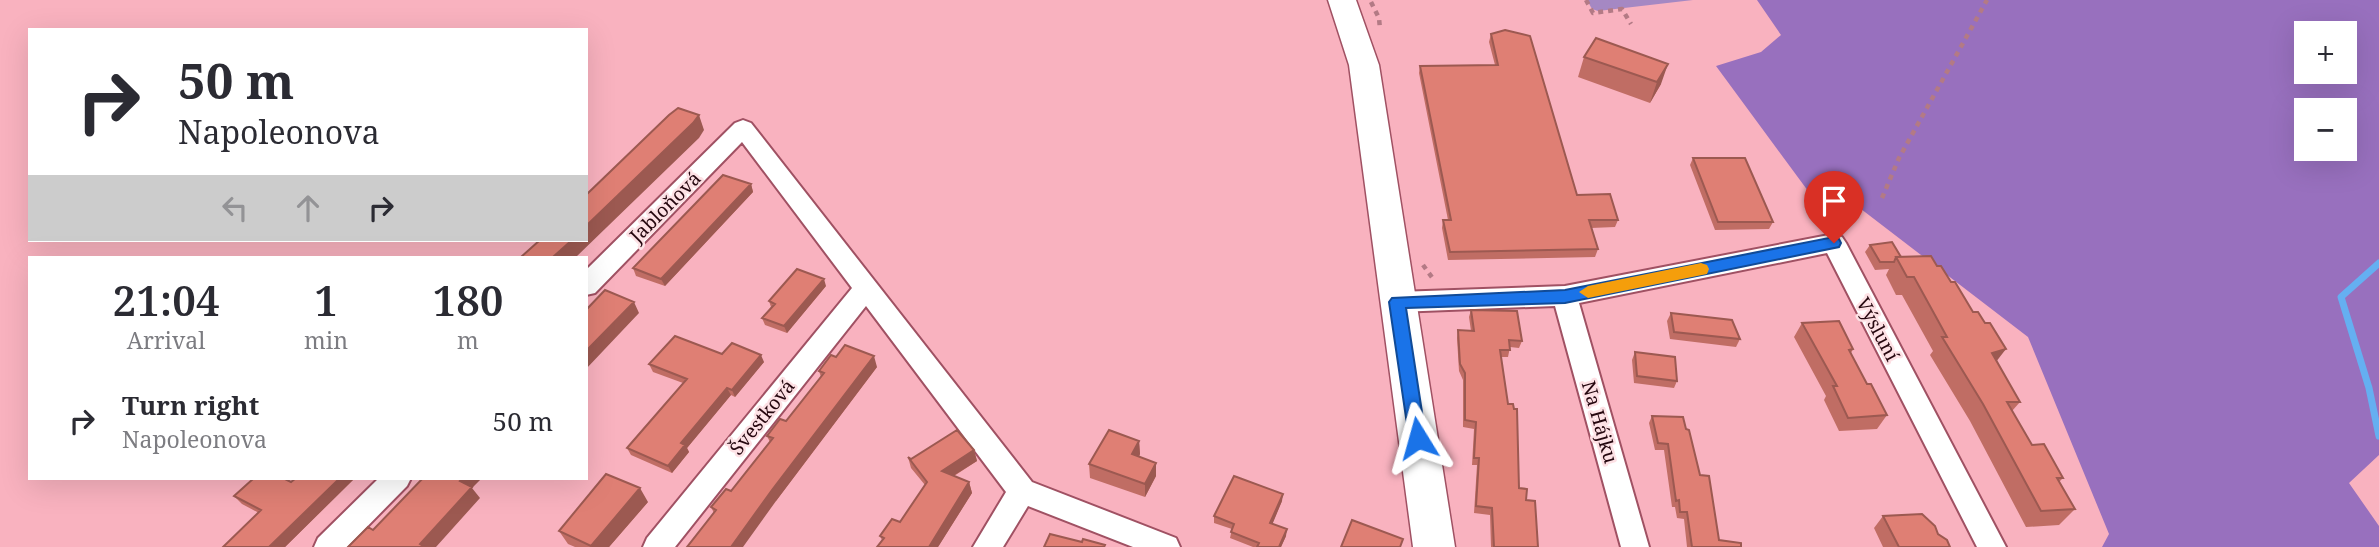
<!DOCTYPE html>
<meta charset="utf-8">
<style>
:root{--surface:#fff;--page:#f2f2f3;--text:#2b2b33;--muted:#7c7c81}
body{margin:0;font-family:"Noto Serif",serif;background:var(--page);color:var(--text);height:100vh;display:flex;flex-direction:column;font-size:26px;white-space:nowrap}
*{box-sizing:border-box;margin:0}
p{font-size:23px;color:var(--muted)}
.icon{flex:none;width:38px;height:38px;fill:none;stroke:currentColor;stroke-width:2;stroke-linecap:round;stroke-linejoin:round}
.map{position:relative;flex:1;overflow:hidden}
.details{position:absolute;left:28px;top:256px;width:560px;height:224px;display:flex;flex-direction:column;background:var(--surface);border-radius:0px;box-shadow:0 7px 28px #0002}
.details>*{flex:none}
.top-card{position:absolute;left:28px;top:28px;width:560px;height:214px;border-radius:0px;box-shadow:0 7px 28px #0002;background:#fff;color:var(--text);overflow:hidden}
.fabs{position:absolute;left:2294px;top:21px;display:grid;gap:14px}
.fabs a{display:grid;place-items:center;width:63px;height:63px;border-radius:0px;background:var(--surface);box-shadow:0 7px 28px #0002;font-size:35px}
.pin{position:absolute;display:grid;place-items:center;width:60px;height:60px;color:#fff;margin:-72px -30px;border-radius:50% 50% 50% 0;rotate:-45deg;box-shadow:0 0 7px #0007}
.pin .icon{rotate:45deg}
.me{position:absolute;width:77px;margin:-38px;rotate:352deg;stroke-linejoin:round;filter:drop-shadow(0 0 5px #0008)}
.turn{display:flex;align-items:center;gap:24px;height:147px;padding:0 35px;font-size:32px}
.turn .icon{width:91px;height:91px;stroke-width:2.5}
.turn b{display:block;font-size:49px;line-height:60px}
.lanes{display:flex;align-items:center;height:66px;padding:0 35px;background:#0003;justify-content:center;gap:35px;direction:ltr}
.lanes .off{opacity:.35}
.eta{display:flex;justify-content:space-evenly;align-items:center;height:119px;text-align:center}
.eta b{font-size:42px;font-weight:600;line-height:49px}
ul{padding:0;list-style:none}
li{display:flex;align-items:center;gap:21px;height:91px;padding:0 35px}
li div{flex:1}
li b{display:block;font-size:26px}
li em{font-style:normal}
.map>svg:first-child{display:block}
.green{fill:#a588c3}
.forest{fill:#9870be;fill-rule:evenodd}
.lines{fill:none;stroke-linecap:round;stroke-linejoin:round}
.stream{stroke:#65aff1;stroke-width:7}
.minor-casing{stroke:#a05163;stroke-width:4}
.secondary-casing{stroke:#a05163;stroke-width:3}
.path{stroke:#b37a85;stroke-width:4.5;stroke-dasharray:5 5;stroke-linecap:butt}
.minor{fill:#fff;fill-rule:evenodd}
.secondary{fill:#fff;fill-rule:evenodd}
.wall{fill:#c06d64}
.shaded-wall{fill:#9c5951}
.building{fill:#df7f74;stroke:#9c5951;stroke-width:2}
.route{fill:#1a73e8;stroke:#114b97;stroke-width:2}
.slow{fill:#f59e0b}
.labels{text-anchor:middle;dominant-baseline:central;stroke-width:5;stroke-linejoin:round;paint-order:stroke}
.street-label{font-size:19px;fill:#25070f;stroke:#fde1e5}
</style>
<div class="map">
<svg width="2379" height="547" viewBox="0 0 2379 547">
<rect width="100%" height="100%" fill="#f9b2bf"/>
<path class="green" d="M1587,0h106l-95,11 -6,-2z"/>
<path class="forest" d="M1757,0h622v455l-30,28 30,43v21h-277l7,-13 -81,-197 -167,-128 -36,5 -109,-148 45,-14 20,-17zM2306,33h39v39h-39zM2306,110h39v39h-39z"/>
<g class="lines">
<path class="stream" d="M2379,263l-38,34 28,91 10,48"/>
<defs>
<path id="minor" d="M743,120l8,3 281,359 144,56 4,9h-47l-105,-41 -25,41h-30l33,-55 -140,-186 -191,241h-32l4,-9 205,-250 -110,-146 -147,151 -9,2v-25l149,-147z
M1834,234l8,3 4,6 160,304h-29l-150,-294 -248,50 70,244h-28l-66,-241 -158,6 -9,-3 -3,-7 3,-7 9,-3 168,-6z
M379,478h32l-4,8 -60,61h-33l4,-9z"/>
<path id="secondary" d="M1328,0h28l23,65 76,482h-42l-64,-482z"/>
</defs>
<use href="#minor" class="minor-casing"/>
<use href="#secondary" class="secondary-casing"/>
<path class="path" d="M1586,0l7,13 29,-4 9,15
M1371,2l8,16 1,11
M1882,198l17,-40 88,-158
M1423,265l11,15"/>
<use href="#minor" class="minor"/>
<use href="#secondary" class="secondary"/>
</g>
<path class="wall" d="M1491,34l86,161 41,25 -3,7 -24,1 7,21 -3,8 -147,3 -6,-32 1,-8h5l-29,-147 1,-7 75,-1 -6,-23z
M1596,38l65,46 -11,19 -72,-26 6,-20z
M1693,158l80,64 -4,7 -54,1 -25,-65z
M751,184l2,8 -88,94 -29,-10 -3,-8z
M1870,245l31,12 95,104 24,41 -8,9 20,34 31,33 -4,4 16,27 -16,16 -33,2 -56,-106 -40,-66 3,-4 -31,-56h-6l-10,-20 3,-6 -14,1 -10,-18z
M826,286l-39,47 -22,-8 -3,-7 9,-11 -2,-6z
M1471,310l51,31 -3,7 -9,-1 -2,10h-7l18,131 7,12 12,47h-47l-1,-32 -16,-2 3,-48h-5l2,-36 -11,-2v-47l-4,-9 -2,-33 1,-8 13,1 -2,-14z
M1671,313l69,26 -4,8 -66,-8 -3,-18z
M1802,323l51,26 -2,4 16,31 20,31 -10,14 -38,2 -15,-31 2,-4 -32,-59z
M1635,352l42,29 -3,7 -40,-5 -2,-23z
M722,354l42,8 -29,35 -4,-2 -44,53 2,4 -17,21 -41,-18 -4,-7 56,-65 -30,-11 -4,-8z
M877,367l-101,134 -62,12 -3,-6 20,-16 39,-49 -3,-6 19,-15 35,-44 -2,-6z
M1652,416l34,13 33,111 22,7h-54l-3,-28 -7,-1 -2,-11h-3l-8,-57h-9l-6,-27z
M1139,441l1,13 -1,3 17,6v13l-11,21 -55,-19 -1,-14z
M974,450l3,11 -23,15 15,6 3,11 -34,54h-61l5,-7 -2,-4 20,-14 25,-37 -14,-17 -3,-11 3,2z
M296,478h59l-70,69 -26,-34 -17,-9 -8,-8 57,-14z
M1282,501l-10,23 14,12 -5,11h-28l-23,-9 2,-9 -18,-6v-7z
M648,502l-39,45h-34l-7,-3 -9,-13z
M1883,516l55,18 12,13h-67l-9,-19z"/>
<path class="shaded-wall" d="M1668,64l-7,20 -11,19 7,-21z
M699,115l5,15 -5,8 -123,119h-23l19,-17h14v-14z
M751,184l2,8 -88,94 -4,-7z
M824,279l2,7 -39,47 -3,-7z
M634,302l5,11 -53,56v-18z
M2006,349l-14,18v-14z
M761,355l3,7 -29,35 -3,-7z
M874,356l3,11 -101,134 -33,46h-12l41,-57z
M727,388l4,7 -44,53 2,4 -17,21 -4,-7 13,-23z
M1139,441l1,13 -7,14 -1,-14z
M974,450l3,11 -32,20 -3,-10z
M1156,463v13l-11,21v-13z
M340,478h15l-70,69h-16z
M463,478h19l-10,10 8,10 -44,49h-13l-3,-3 40,-63z
M969,482l3,11 -34,54h-9z
M640,488l8,14 -39,45h-17l-1,-1z
M1283,494l-1,7 -12,29v-7z
M1287,529l-1,7 -5,11h-2z"/>
<path class="building" d="M1505,30l25,6 47,159 33,-1 8,26h-29l9,29 -148,3 -7,-32h8l-31,-154 78,-1 -7,-31z
M1596,38l72,26 -11,18 -73,-25z
M678,108l21,7 -6,8 -107,103v-31l83,-80z
M1693,158h52l28,64h-55z
M723,175l28,9 -90,95 -28,-11z
M540,240h32l-19,17h-32z
M1892,242l9,15h-5l-2,5h-14l-10,-17z
M1931,256l6,10h4l10,16h4l18,30h5l7,11h5l16,26 -14,4 28,49h-13l25,43 12,-1 19,34h-6l18,31 -34,2 -58,-107 -41,-67h5l-33,-60h-7l-11,-20z
M797,269l27,10 -40,47 -22,-8 13,-14 -6,-3z
M605,290l29,12 -48,49v-41z
M1471,310l46,1 5,30 -13,-1 1,10h-10l8,54h5l1,5h3l2,79 8,1 -1,11 9,1 3,46h-44l-2,-39 -16,-2 3,-48h-5l2,-36 -11,-2v-47l-5,-9 -2,-34 16,1z
M1671,313l61,7 8,19 -66,-7z
M1839,321l14,28 -4,1 18,34h4l16,31 -39,3 -15,-32h4l-35,-63z
M675,336l47,18 10,-11 29,12 -29,35 -5,-2 -46,55 4,2 -17,21 -41,-18 60,-69 -38,-15z
M845,345l29,11 -102,134 -41,57h-44l29,-37 -5,-3 15,-18 5,2 42,-53 -6,-2 13,-17 6,2 38,-48 -5,-2 12,-16 5,2z
M1635,352l40,5 2,24 -40,-5z
M1652,416l31,1 3,12 3,1 11,45 9,1 10,64 22,3v4h-49l-5,-35h-7l-1,-12 -3,1 -8,-57 -10,-1z
M957,430l17,20 -32,21 27,11 -40,65h-52l7,-9 -4,-2 12,-17 8,3 27,-40 -19,-25 3,2z
M1109,430l30,11 -7,13 24,9 -11,21 -56,-20z
M606,474l34,14 -49,58 -32,-15z
M1234,476l49,18 -13,29 17,6 -8,18h-22l2,-4 -28,-11 3,-8 -20,-8z
M254,478h29l8,4 5,-4h44l-71,69h-46l38,-37 -27,-14z
M423,478h40l-3,3 12,6 -52,57 5,3h-77l20,-20 5,3z
M1922,514l13,12 3,8 9,6 3,7h-51l-16,-31z
M1352,520l51,19 -3,8h-59z
M1050,534l32,8 1,-3 22,6 -1,2h-60z"/>
<path class="route" d="M1834,237l5,2 2,4 -2,4 -274,56 -159,5 20,130 -2,5 -6,3 -7,-3 -2,-5 -20,-136 3,-4 173,-8z"/>
<path class="slow" d="M1701,263l6,2 2,4 -2,5 -119,24 -9,-6 9,-6z"/>
<g class="labels">
<g class="street-label">
<text transform="translate(665 207) rotate(-45)">Jabloňová</text>
<text transform="translate(1878 329) rotate(62)">Výsluní</text>
<text transform="translate(762 417) rotate(-51)">Švestková</text>
<text transform="translate(1600 422) rotate(74)">Na Hájku</text>
</g>
</g>
</svg>
<div class="fabs">
<a>+</a>
<a>−</a>
</div>
<div class="pin" style="left:1834px;top:243px;background:#d93025"><svg class="icon" aria-label="arrive" viewBox="0 0 24 24"><path d="M6 21V4h12l-3 4 3 4H6"/></svg></div>
<svg class="me" style="left:1418px;top:438px" viewBox="-20 -20 40 40"><path d="M0-17L14 15 0 8-14 15z" fill="#1a73e8" stroke="#fff" stroke-width="4"/></svg>
<div class="top-card">
<div class="turn"><svg class="icon" aria-label="right" viewBox="0 0 24 24"><path d="M7 20v-9h11M14 6l5 5-5 5"/></svg><div><b>50 m</b>Napoleonova</div></div>
<div class="lanes"><svg class="icon off" aria-label="left" viewBox="0 0 24 24"><path d="M17 20v-9H6M10 6l-5 5 5 5"/></svg><svg class="icon off" aria-label="ahead" viewBox="0 0 24 24"><path d="M12 20V5M6 11l6-6 6 6"/></svg><svg class="icon" aria-label="right" viewBox="0 0 24 24"><path d="M7 20v-9h11M14 6l5 5-5 5"/></svg></div>
</div>
<section class="details">
<div class="eta">
<div><b>21:04</b><p>Arrival</p></div>
<div><b>1</b><p>min</p></div>
<div><b>180</b><p>m</p></div>
</div>
<ul>
<li><svg class="icon" aria-label="right" viewBox="0 0 24 24"><path d="M7 20v-9h11M14 6l5 5-5 5"/></svg><div><b>Turn right</b><p>Napoleonova</p></div><em>50 m</em></li>
</ul>
</section>
</div>
